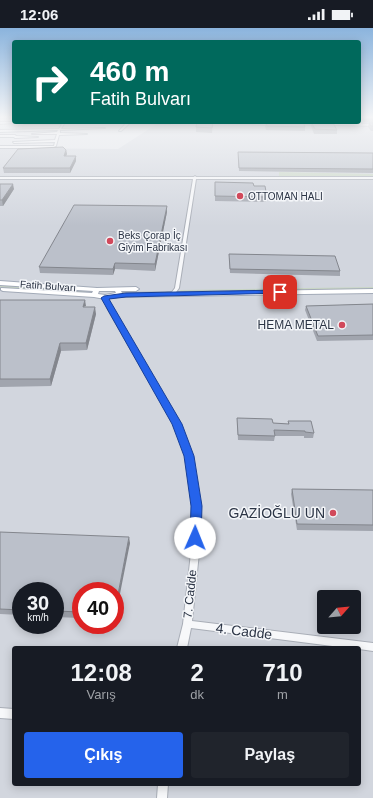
<!DOCTYPE html>
<html lang="tr">
<meta charset="utf-8">
<style>
:root{--surface:#171b24;--page:#20242c;--text:#f1f3f6;--muted:#9ea1a6;--accent:#2563eb}
body{margin:0;font-family:Helvetica,sans-serif;background:var(--page);color:var(--text);height:100vh;display:flex;flex-direction:column;font-size:15px;white-space:nowrap}
*{box-sizing:border-box;margin:0}
p{font-size:13px;color:var(--muted)}
.icon{flex:none;width:22px;height:22px;fill:none;stroke:currentColor;stroke-width:2;stroke-linecap:round;stroke-linejoin:round}
.map{position:relative;flex:1;overflow:hidden}
.sheet{position:absolute;left:12px;top:618px;width:349px;height:140px;display:flex;flex-direction:column;background:var(--surface);border-radius:4px;box-shadow:0 2px 10px #0003}
.sheet>*{flex:none}
.banner{position:absolute;left:12px;top:12px;width:349px;height:84px;border-radius:4px;box-shadow:0 2px 10px #0003;background:#00695c;color:#fff;overflow:hidden}
.needle{width:26px;rotate:63deg}
.controls{position:absolute;left:317px;top:562px;display:grid;gap:8px}
.controls a{display:grid;place-items:center;width:44px;height:44px;border-radius:4px;background:var(--surface);box-shadow:0 2px 10px #0003;font-size:20px}
.speed{position:absolute;left:12px;top:554px;display:flex;gap:8px;font-size:20px;font-weight:700;text-align:center}
.speed>*{display:grid;place-content:center;width:52px;height:52px;border-radius:50%;background:var(--surface);box-shadow:0 2px 10px #0003;line-height:1}
.speed small{font-size:10px;font-weight:400}
.speed .limit{border:6px solid #d22;background:#fff;color:#111}
.pin{position:absolute;display:grid;place-items:center;width:34px;height:34px;color:#fff;margin:-17px;border-radius:8px;box-shadow:0 2px 6px #0006}
.me{position:absolute;width:44px;margin:-22px;rotate:1deg;stroke-linejoin:round;filter:drop-shadow(0 0 3px #0008)}
.turn{display:flex;align-items:center;gap:14px;height:84px;padding:0 12px;font-size:18px}
.turn .icon{width:52px;height:52px;stroke-width:2.5}
.turn b{display:block;font-size:28px;line-height:34px}
.eta{display:flex;justify-content:space-evenly;align-items:center;height:68px;text-align:center}
.eta b{font-size:24px;font-weight:700;line-height:28px}
.button{display:flex;gap:8px;margin-top:auto;padding:8px 12px}
.button a{flex:1;height:46px;border-radius:4px;background:var(--accent);color:#fff;font-size:16px;font-weight:700;line-height:46px;text-align:center}
.button a+a{background:var(--page);color:var(--text)}
.status{display:flex;justify-content:space-between;align-items:center;height:28px;padding:0 20px;background:var(--surface);direction:ltr}
.status svg{height:11px;fill:currentColor}
.map>svg:first-child{display:block}
.built{fill:#d2d6de;fill-rule:evenodd}
.green{fill:#c9d6c5}
.lines{fill:none;stroke-linecap:round;stroke-linejoin:round}
.minor-casing{stroke:#a9aeb7;stroke-width:2}
.major-casing{stroke:#a3abb8;stroke-width:2}
.minor{fill:#f7f8fa;fill-rule:evenodd}
.major{fill:#fff;fill-rule:evenodd}
.wall{fill:#a1a5ae}
.shaded-wall{fill:#83868d}
.building{fill:#bbc0ca;stroke:#83868d}
.route{fill:#2563eb;stroke:#184099}
.poi-dot{fill:#d1495b;stroke:#f4f6f9;stroke-width:1.5}
.labels{text-anchor:middle;dominant-baseline:central;stroke-width:3;stroke-linejoin:round;paint-order:stroke}
.far-poi-label{font-size:10px;fill:#2b3445;stroke:#f4f6f9;text-anchor:start}
.far-street-label{font-size:10px;fill:#2b3445;stroke:#f4f6f9}
.poi-label{font-size:12px;fill:#2b3445;stroke:#f4f6f9;text-anchor:end}
.street-label{font-size:12px;fill:#2b3445;stroke:#f4f6f9}
.near-poi-label{font-size:14px;fill:#2b3445;stroke:#f4f6f9;text-anchor:end}
.near-street-label{font-size:14px;fill:#2b3445;stroke:#f4f6f9}
</style>
<div class="status"><b>12:06</b><svg viewBox="0 0 49 12"><path d="M0 12V9h3v3zM5 12V6h3v6zM10 12V3h3v9zM15 12V0h3v12zM26 1h20v11H26zM47 4h2v5h-2z"/></svg></div>
<div class="map">
<svg width="373" height="770" viewBox="0 0 373 770">
<rect width="100%" height="100%" fill="#e4e7ec"/>
<path class="built" d="M359,90h14v680h-373v-650l118,1 42,-27h199zM21,563h34v34h-34zM81,563h34v34h-34zM324,569h30v30h-30zM14,620h345v136h-345z"/>
<path class="green" d="M279,144l94,2v3l-94,-1z
M0,257l86,6 2,2 -1,1 -87,-6z
M373,259v3l-196,2 4,-2z"/>
<g class="lines">
<defs>
<path id="minor" d="M0,94h26l-26,2z
M65,94l-4,7 44,-1 -45,2v3l27,1 -28,1 -3,11 -4,2h-52v-2h54l1,-4 -41,1 -1,-1 42,-2 2,-6h-25l25,-2 1,-2 -58,2v-2l59,-1 3,-5h-38z
M127,94l43,2 -40,-1 -9,8h-2z
M198,94l76,2 -1,1z
M297,95l76,1v2l-77,-2z
M0,107h15l1,1 22,1 -23,1 -1,-1h-14z
M195,148l1,1h177v2h-177l-17,109c-3,5 -7,9 -13,5l2,-1h4l3,-4 18,-109h-193v-2h194z
M103,268h4v1l4,11 69,116 12,32 8,50 -1,47 -7,68 181,22v8l-14,-2v-1h-11l-157,-20 -4,20h-10l6,-24 8,-71 1,-47 -6,-50 -12,-32 -67,-116 -4,-11z
M0,680l14,1v10l-14,-1z
M158,756h10l-1,14h-10z"/>
<path id="major" d="M0,253l97,7 39,-1 3,2 -3,2h-15l1,2 251,-4v4l-256,4 -12,2 -11,-2 -91,-6 -2,-1v-2l91,5 1,-2 -93,-6zM99,263h16l1,2 -11,2 -7,-1z"/>
</defs>
<use href="#minor" class="minor-casing"/>
<use href="#major" class="major-casing"/>
<use href="#minor" class="minor"/>
<use href="#major" class="major"/>
</g>
<path class="wall" d="M360,90h13v13h-2l-3,-4 1,-4h3l-8,-1z
M213,94l-1,11 -16,-1v-5z
M266,94l39,5v4l-39,-1 -1,-4z
M311,94l26,8v4h-23l-3,-8z
M66,122l1,4 -1,2 10,5 -6,12h-66l-1,-5z
M238,124l135,1v20l-134,-2z
M215,154l39,4 13,11 -1,5 -51,-1z
M0,156l14,5 -11,17h-3z
M167,184l-12,59 -40,-2 -2,6 -73,-2 -1,-6z
M229,230l111,13v5l-110,-3z
M0,272l86,7 10,7 -9,36 -26,1 -10,35 -51,1z
M373,276v36l-56,1 -12,-31 1,-4z
M237,390l36,5 15,1v-3l26,12 -1,5h-9v-2h-29l-1,5 -36,-1z
M292,461l81,1v41l-76,-1 -6,-36z
M0,504l130,11 -15,48h-34v27l-26,-1v-26h-34v24l-21,-1z"/>
<path class="shaded-wall" d="M66,122l1,4 -3,7v-5z
M76,128v5l-6,12v-5z
M13,156l1,5 -11,17 -1,-6z
M167,178v6l-12,59v-7z
M115,235v6l-2,6v-6z
M85,272l1,6 -3,1z
M95,279l1,7 -9,36 -1,-7z
M60,315l1,8 -10,35 -1,-7z
M129,509l1,6 -15,76v-9z"/>
<path class="building" d="M197,94h16l-1,6 -16,-1z
M266,94h37l2,5 -38,-1z
M311,94l22,1 4,7 -22,-1z
M369,95h4v3h-2z
M63,119l3,3 -2,6h12l-6,12h-67l15,-19z
M238,124l135,1v16l-134,-1z
M215,154l38,1 1,3h11l2,11 -52,-1z
M0,156h13l-11,16h-2z
M74,177l93,1 -12,58 -40,-1 -2,6 -74,-2z
M229,226l106,2 5,15 -110,-2z
M0,272h85l-2,7h12l-9,36h-26l-10,36h-50z
M373,276v31l-55,1 -12,-30z
M237,390l35,1 1,4 16,1 -1,-3h23l3,12 -9,-1v-1l-31,-1 1,6 -37,-1z
M292,461l81,1v35l-76,-1z
M0,504l129,5 -14,73v-19h-34v21l-26,-1v-20h-34v19l-21,-1z"/>
<linearGradient id="sky" x2="0" y2="1"><stop stop-color="#8bb4dd"/><stop offset="0.45" stop-color="#f3f4f6"/><stop offset="1" stop-color="#f3f4f6" stop-opacity="0"/></linearGradient>
<rect width="373" height="198" fill="url(#sky)"/>
<path class="route" d="M280,262l3,2 -1,1 -156,4 -17,2 73,125 12,32 8,50 -1,32 -2,3 -4,1 -4,-1 -1,-3 1,-32 -7,-50 -12,-32 -71,-126 3,-2 22,-3z"/>
<g class="poi-dot">
<circle cx="240" cy="168" r="4"/>
<circle cx="110" cy="213" r="4"/>
<circle cx="342" cy="297" r="4"/>
<circle cx="333" cy="485" r="4"/>
</g>
<g class="labels">
<g class="far-poi-label">
<text x="248" y="168">OTTOMAN HALI</text>
<text x="118" y="207">Beks Çorap İç<tspan x="118" dy="12">Giyim Fabrikası</tspan></text>
</g>
<g class="far-street-label">
<text transform="translate(48 258) rotate(4)">Fatih Bulvarı</text>
</g>
<g class="poi-label">
<text x="334" y="297">HEMA METAL</text>
</g>
<g class="street-label">
<text transform="translate(190 566) rotate(-84)">7. Cadde</text>
</g>
<g class="near-poi-label">
<text x="325" y="485">GAZİOĞLU UN</text>
</g>
<g class="near-street-label">
<text transform="translate(244 603) rotate(7)">4. Cadde</text>
</g>
</g>
</svg>
<div class="controls">
<a><svg class="needle" viewBox="-14 -14 28 28"><path d="M0-13l5 13h-10z" fill="#e53935"/><path d="M0 13l5-13h-10z" fill="#9ea1a6"/></svg></a>
</div>
<div class="speed"><div>30<small>km/h</small></div><div class="limit">40</div></div>
<div class="pin" style="left:280px;top:264px;background:#d93025"><svg class="icon" aria-label="arrive" viewBox="0 0 24 24"><path d="M6 21V4h12l-3 4 3 4H6"/></svg></div>
<svg class="me" style="left:195px;top:510px" viewBox="-20 -20 40 40"><circle r="19" fill="#fff"/><path d="M0-13L10 11 0 6-10 11z" fill="#2563eb"/></svg>
<div class="banner">
<div class="turn"><svg class="icon" aria-label="right" viewBox="0 0 24 24"><path d="M7 20v-9h11M14 6l5 5-5 5"/></svg><div><b>460 m</b>Fatih Bulvarı</div></div>
</div>
<section class="sheet">
<div class="eta">
<div><b>12:08</b><p>Varış</p></div>
<div><b>2</b><p>dk</p></div>
<div><b>710</b><p>m</p></div>
</div>
<div class="button"><a>Çıkış</a><a>Paylaş</a></div>
</section>
</div>
